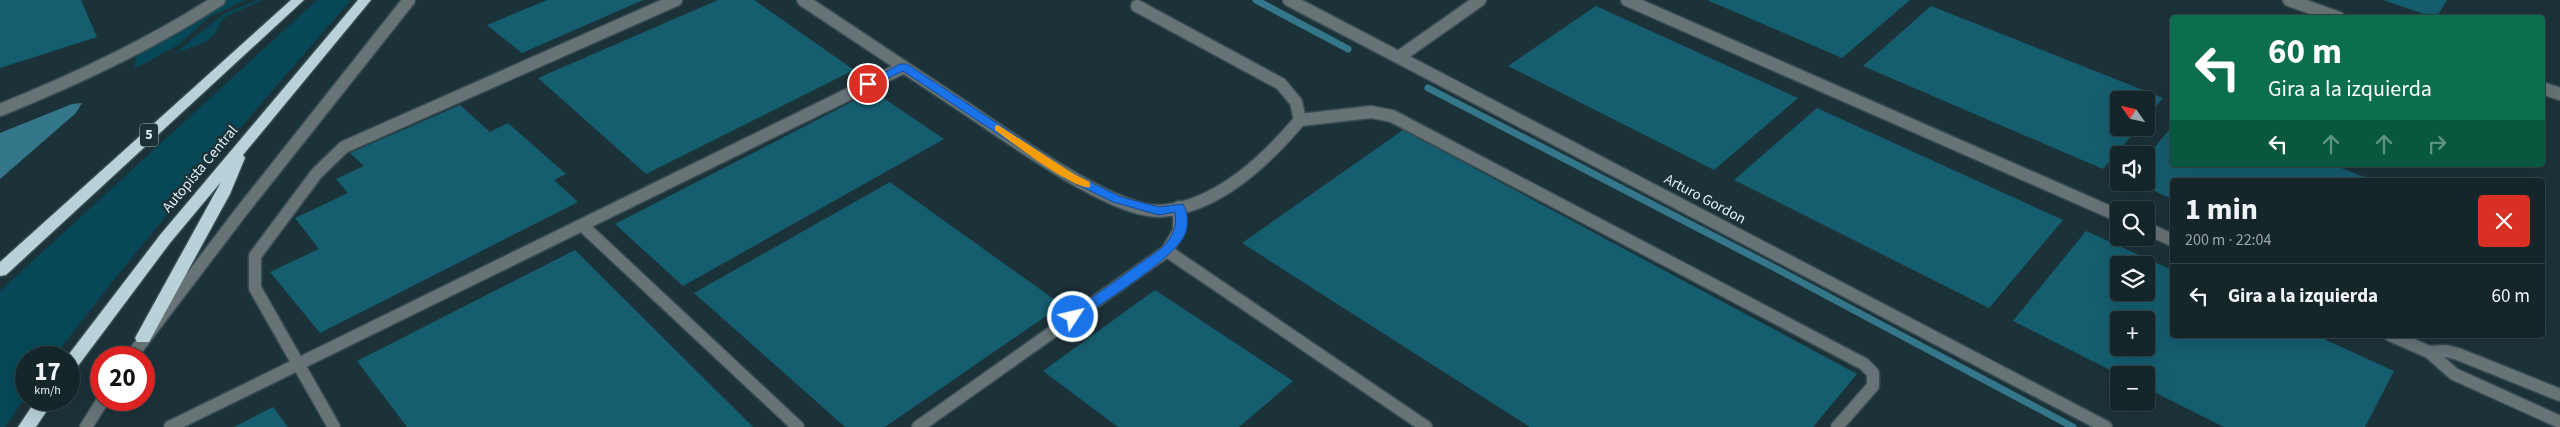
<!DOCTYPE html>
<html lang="es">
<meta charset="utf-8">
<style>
:root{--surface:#15262b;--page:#1e2e33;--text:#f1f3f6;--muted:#9da5a9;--line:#344347}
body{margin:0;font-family:"Source Sans 3",sans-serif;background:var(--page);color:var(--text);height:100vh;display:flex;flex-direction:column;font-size:19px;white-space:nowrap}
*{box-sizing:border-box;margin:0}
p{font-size:16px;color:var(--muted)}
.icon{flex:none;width:28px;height:28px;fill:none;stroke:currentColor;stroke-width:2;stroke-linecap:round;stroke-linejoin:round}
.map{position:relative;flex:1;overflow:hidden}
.drawer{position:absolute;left:2170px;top:178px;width:375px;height:160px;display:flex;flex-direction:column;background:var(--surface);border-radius:5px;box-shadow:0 5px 20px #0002,0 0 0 1px var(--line)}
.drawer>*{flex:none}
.top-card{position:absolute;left:2170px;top:15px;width:375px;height:152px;border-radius:5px;box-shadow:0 5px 20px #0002,0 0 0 1px var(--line);background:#0b6e4f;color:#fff;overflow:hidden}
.needle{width:32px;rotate:304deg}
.controls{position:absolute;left:2110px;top:91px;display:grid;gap:10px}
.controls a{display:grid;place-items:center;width:45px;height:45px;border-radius:5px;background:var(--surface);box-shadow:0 5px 20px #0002,0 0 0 1px var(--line);font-size:25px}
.speed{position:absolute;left:15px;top:346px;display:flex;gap:10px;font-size:25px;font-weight:700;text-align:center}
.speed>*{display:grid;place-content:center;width:65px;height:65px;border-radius:50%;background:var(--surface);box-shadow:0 5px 20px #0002,0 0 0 1px var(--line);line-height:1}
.speed small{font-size:12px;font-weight:400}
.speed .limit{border:8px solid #d22;background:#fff;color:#111}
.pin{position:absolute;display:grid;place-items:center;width:42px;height:42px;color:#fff;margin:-21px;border:2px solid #fff;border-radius:50%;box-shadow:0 1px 5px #0007}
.me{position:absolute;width:55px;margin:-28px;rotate:55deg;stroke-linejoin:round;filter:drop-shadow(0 0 4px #0008)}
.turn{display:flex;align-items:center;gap:18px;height:105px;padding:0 15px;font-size:22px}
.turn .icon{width:65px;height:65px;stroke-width:2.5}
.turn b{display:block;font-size:35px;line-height:42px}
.lanes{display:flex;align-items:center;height:48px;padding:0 15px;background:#0003;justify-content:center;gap:25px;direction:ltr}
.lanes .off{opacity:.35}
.round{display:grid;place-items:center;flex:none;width:52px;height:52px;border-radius:5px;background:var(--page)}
.overview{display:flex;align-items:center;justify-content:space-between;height:85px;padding:0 15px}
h1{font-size:30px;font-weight:700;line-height:38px}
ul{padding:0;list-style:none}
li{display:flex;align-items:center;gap:15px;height:65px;padding:0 15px;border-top:1px solid var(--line)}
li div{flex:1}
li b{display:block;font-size:19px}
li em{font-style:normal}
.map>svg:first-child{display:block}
.green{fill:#064857}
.water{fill:#34778b}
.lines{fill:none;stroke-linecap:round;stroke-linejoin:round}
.stream{stroke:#34778b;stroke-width:7}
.building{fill:#155e70;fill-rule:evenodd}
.minor-casing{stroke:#384d53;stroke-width:15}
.highway-casing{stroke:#384d53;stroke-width:3}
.minor{stroke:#687376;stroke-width:12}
.highway{fill:#b8d2da;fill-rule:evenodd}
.route{fill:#1a73e8;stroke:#114b97}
.slow{fill:#f59e0b}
.labels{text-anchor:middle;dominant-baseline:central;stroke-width:5;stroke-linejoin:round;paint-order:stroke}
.shield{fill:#1c3239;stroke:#a7b7bc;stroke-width:1}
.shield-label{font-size:14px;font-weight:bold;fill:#e3f0f4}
.street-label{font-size:15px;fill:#e3f0f4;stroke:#1c3239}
</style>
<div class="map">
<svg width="2560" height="427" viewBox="0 0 2560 427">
<rect width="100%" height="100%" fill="#1c3239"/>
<path class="green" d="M226,0h20l-37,17 -31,28 -44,24 3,-14 49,-27z
M258,0h4l-35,16 -6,5 -6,13 -9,8 -31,11 50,-40z
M317,0h34c-102,117 -204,234 -297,357l-28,1v38l-21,31h-5v-136z"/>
<path class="water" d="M82,103l-6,10 -76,66v-46l72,-29z"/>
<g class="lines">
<path class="stream" d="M1256,0l92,49
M1428,88l347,180 298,159"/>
</g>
<path class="building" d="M0,0h81l16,37 -97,31z
M547,0h96l-121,53 -35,-28z
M718,0h36l100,70 -208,104 -108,-96z
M1707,0h203l-68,58z
M2383,0h64l-11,18z
M1596,6l202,92 -84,72 -206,-104z
M1931,6l232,92 -17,20v-18h-27v28h19l-35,41 -240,-103z
M873,91l71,48 -261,147 -68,-62z
M460,105l30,27 18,-9 58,51 -12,6 24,22 -258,131 -50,-61 49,-23 -24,-31 53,-25 -12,-14 28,-13 -14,-13z
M1817,108l246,112 -74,88 -255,-128z
M2172,126v39h162l38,15h-200v19l-37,-17h11v-24z
M1403,130l454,244 -44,53h-283l-288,-184z
M890,182l172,123 -177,122h-40l-151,-134z
M2086,231l86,39v65h143l79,36 -29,56h-141l-78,-39v-13h-26l-107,-54zM2119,265h27v27h-27zM2119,320h27v28h-27z
M575,250l178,177h-346l-50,-66z
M1155,290l138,91 -54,46h-121l-75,-56z
M273,407l15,20h-54z"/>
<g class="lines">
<defs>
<path id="minor" d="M803,0c53,35 105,70 158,105 43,28 150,108 199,106 57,-3 106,-51 140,-91l-4,-18 -15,-18 -144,-78
M1289,0l817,427
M1627,0l492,216
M2289,0l50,18
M1399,57l81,-57
M2542,88l18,6
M0,110c77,-31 150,-65 219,-110
M1300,120l71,-8 21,4 472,248 9,9v13l-36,41
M582,225l216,202
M2146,228l26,12
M1167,251l259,176
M2390,335l39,17 25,22 106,48
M2429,352l17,-1 12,3 102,41
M130,358l111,-146 168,-212
M86,427l17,-27
M170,427l734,-360
M334,427l-79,-139v-32l62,-83 27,-26 332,-147
M918,427l249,-176 12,-20v-24"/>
<path id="highway" d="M291,0h13l-298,275 -6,1v-14z
M358,0h13l-128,155 2,3 -15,36 -81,148h-12l-2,-4 86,-156 -51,61 -95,127 -6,2v-14h-3l94,-123z
M36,400h18l-18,27h-18z"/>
</defs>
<use href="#minor" class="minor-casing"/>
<use href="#highway" class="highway-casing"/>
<use href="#minor" class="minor"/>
<use href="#highway" class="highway"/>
</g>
<path class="route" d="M900,64h7l167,110 47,23 38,10 24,-3c5,9 6,21 2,30 -9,24 -84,69 -107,86h-9l-2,-3 2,-3 93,-66c11,-12 15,-20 13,-36l-16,3 -46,-13 -47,-23 -163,-108 -31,15 -9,-2z"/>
<path class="slow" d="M998,125l76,49 16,8v5c-15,4 -80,-46 -95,-57v-4z"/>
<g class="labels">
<rect class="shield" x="140" y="123.5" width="18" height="23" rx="4"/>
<g class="shield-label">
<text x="149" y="135">5</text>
</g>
<g class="street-label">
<text transform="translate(200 169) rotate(-50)">Autopista Central</text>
<text transform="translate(1705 199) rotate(28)">Arturo Gordon</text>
</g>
</g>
</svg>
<div class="controls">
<a><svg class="needle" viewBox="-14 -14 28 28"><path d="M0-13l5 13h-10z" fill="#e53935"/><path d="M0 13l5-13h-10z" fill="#9da5a9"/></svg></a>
<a><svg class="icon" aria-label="sound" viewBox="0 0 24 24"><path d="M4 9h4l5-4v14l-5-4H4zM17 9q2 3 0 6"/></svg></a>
<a><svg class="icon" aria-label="search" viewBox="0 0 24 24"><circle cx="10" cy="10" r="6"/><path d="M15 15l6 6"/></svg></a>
<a><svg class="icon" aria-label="layers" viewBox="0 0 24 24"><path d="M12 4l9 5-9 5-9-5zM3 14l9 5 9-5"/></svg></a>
<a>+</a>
<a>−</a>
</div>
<div class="speed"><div>17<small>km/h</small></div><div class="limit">20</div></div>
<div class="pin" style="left:868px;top:84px;background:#d93025"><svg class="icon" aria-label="arrive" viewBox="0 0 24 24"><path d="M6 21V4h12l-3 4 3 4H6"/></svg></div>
<svg class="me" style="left:1073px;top:317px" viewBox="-20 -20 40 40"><circle r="17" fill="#1a73e8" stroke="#fff" stroke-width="3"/><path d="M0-11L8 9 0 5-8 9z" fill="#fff"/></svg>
<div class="top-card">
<div class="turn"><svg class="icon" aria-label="left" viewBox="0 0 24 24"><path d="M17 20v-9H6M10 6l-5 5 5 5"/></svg><div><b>60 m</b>Gira a la izquierda</div></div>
<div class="lanes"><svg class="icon" aria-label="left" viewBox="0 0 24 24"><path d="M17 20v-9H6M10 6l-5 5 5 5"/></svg><svg class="icon off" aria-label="ahead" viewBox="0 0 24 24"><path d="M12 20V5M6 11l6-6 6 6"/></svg><svg class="icon off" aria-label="ahead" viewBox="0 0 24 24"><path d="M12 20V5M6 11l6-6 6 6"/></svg><svg class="icon off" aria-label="right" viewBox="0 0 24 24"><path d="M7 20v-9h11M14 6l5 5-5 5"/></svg></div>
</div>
<section class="drawer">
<div class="overview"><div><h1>1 min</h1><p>200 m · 22:04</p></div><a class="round" style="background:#d93025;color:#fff"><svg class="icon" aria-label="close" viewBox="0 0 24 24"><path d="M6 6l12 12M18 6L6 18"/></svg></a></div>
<ul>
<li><svg class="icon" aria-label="left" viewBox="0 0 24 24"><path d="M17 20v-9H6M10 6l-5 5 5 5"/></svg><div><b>Gira a la izquierda</b></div><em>60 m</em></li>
</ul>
</section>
</div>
